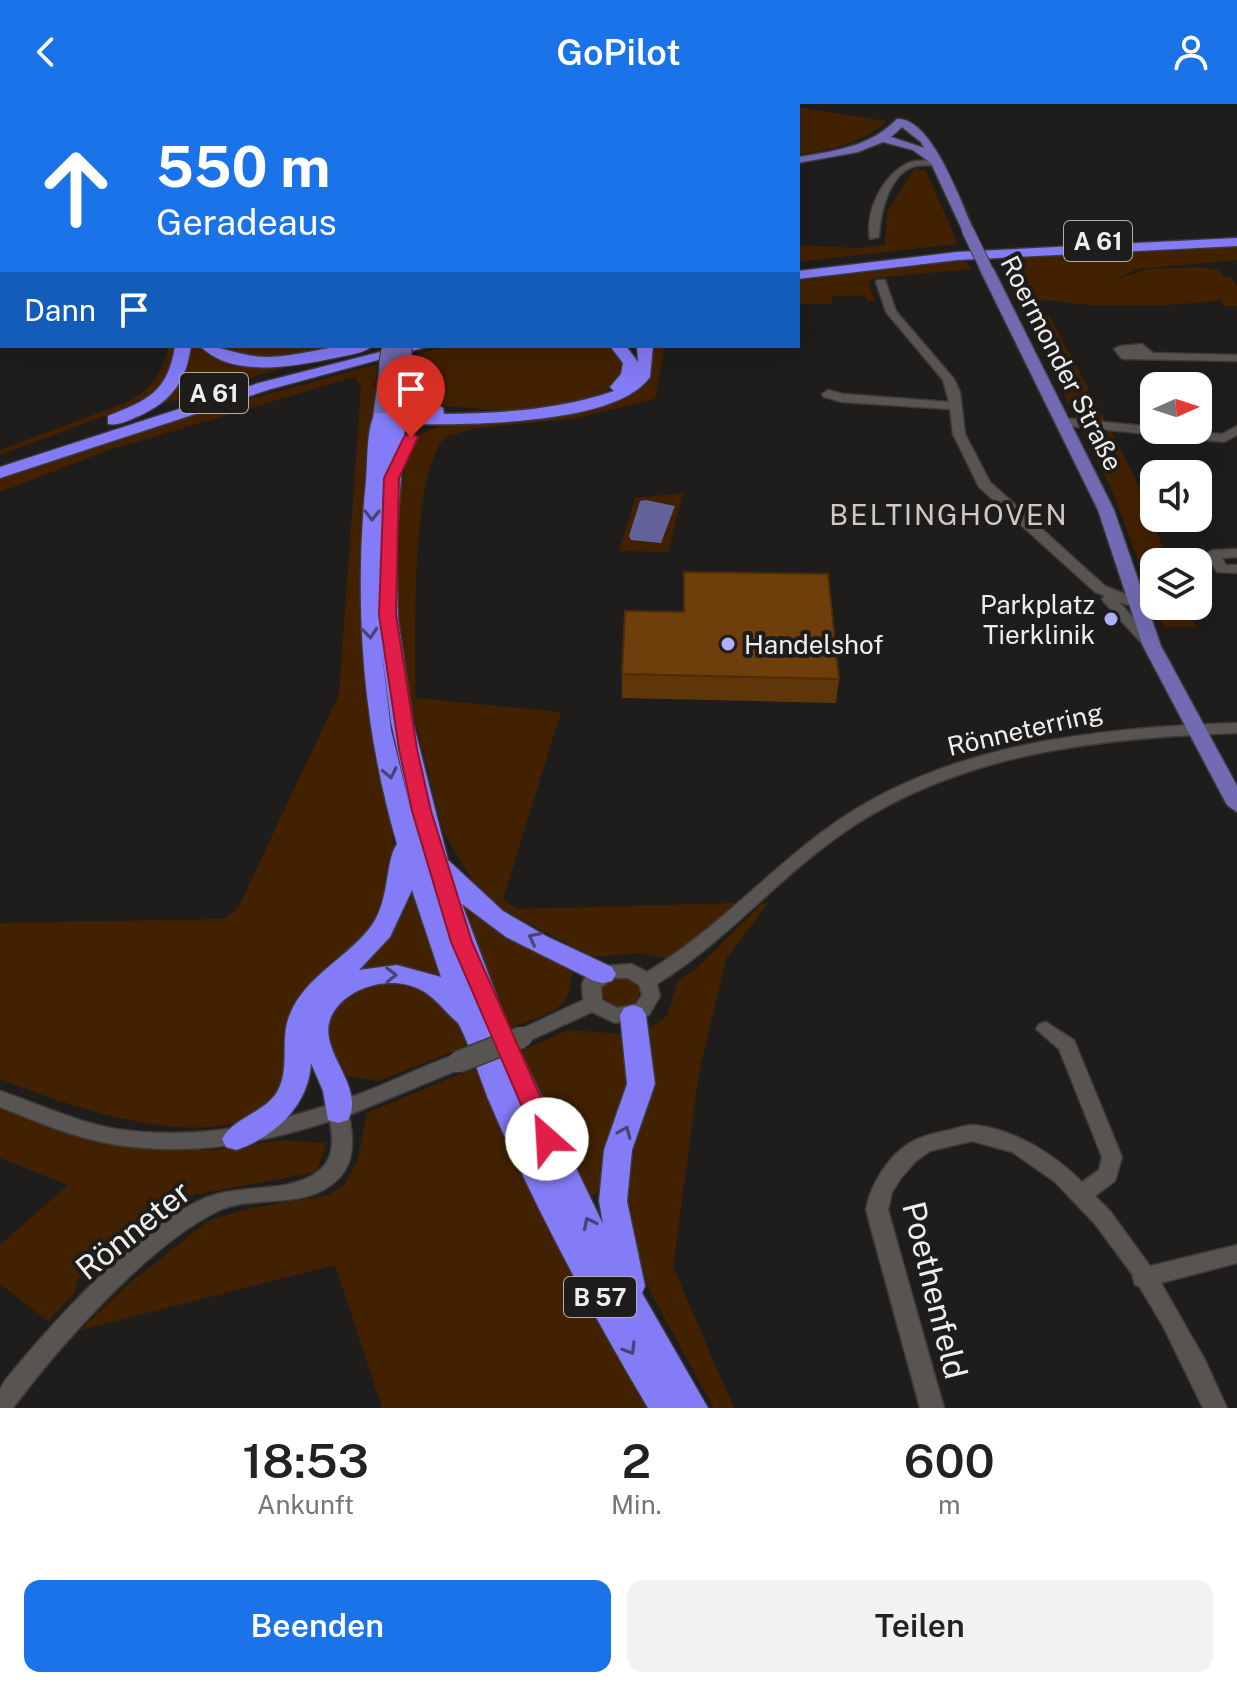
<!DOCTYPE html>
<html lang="de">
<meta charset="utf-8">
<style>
:root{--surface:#fff;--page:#f2f2f2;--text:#222;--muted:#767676;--accent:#1a73e8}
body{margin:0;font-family:"Public Sans",sans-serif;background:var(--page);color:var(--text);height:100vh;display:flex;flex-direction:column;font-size:30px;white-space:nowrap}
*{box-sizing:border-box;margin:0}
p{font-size:26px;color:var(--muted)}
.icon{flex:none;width:44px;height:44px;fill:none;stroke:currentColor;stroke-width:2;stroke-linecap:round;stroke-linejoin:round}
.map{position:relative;height:1304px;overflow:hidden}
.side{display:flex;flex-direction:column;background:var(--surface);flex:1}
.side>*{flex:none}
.banner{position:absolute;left:0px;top:0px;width:800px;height:244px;box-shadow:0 8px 32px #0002;background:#1a73e8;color:#fff;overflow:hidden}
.needle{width:52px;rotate:87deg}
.fabs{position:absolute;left:1140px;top:268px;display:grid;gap:16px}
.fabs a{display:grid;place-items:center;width:72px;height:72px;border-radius:16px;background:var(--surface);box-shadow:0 8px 32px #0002;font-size:40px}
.pin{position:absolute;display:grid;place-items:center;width:68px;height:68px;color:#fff;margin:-82px -34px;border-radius:50% 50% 50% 0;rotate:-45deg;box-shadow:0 0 8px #0007}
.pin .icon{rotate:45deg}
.me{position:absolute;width:88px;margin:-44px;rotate:334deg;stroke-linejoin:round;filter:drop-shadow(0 0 6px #0008)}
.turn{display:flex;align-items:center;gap:28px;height:168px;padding:0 24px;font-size:36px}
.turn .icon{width:104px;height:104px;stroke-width:2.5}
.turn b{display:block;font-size:56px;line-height:68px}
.then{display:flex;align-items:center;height:76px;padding:0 24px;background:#0003;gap:16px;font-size:30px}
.eta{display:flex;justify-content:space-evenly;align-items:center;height:136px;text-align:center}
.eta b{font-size:48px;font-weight:600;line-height:56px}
.primary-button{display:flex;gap:16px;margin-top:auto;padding:16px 24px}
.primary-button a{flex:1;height:92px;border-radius:16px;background:var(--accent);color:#fff;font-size:32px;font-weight:600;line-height:92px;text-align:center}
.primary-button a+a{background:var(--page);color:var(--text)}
header{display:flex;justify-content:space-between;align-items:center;height:104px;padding:0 24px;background:var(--accent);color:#fff;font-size:36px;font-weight:600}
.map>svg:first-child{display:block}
.green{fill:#422100}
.water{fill:#62619a}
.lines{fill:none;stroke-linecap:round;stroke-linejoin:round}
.minor-casing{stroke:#3c3a39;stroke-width:3}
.major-casing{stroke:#3c3a39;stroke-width:3}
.highway-casing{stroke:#3c3a39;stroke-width:3}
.minor{fill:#575451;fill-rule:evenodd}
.major{fill:#726bb4;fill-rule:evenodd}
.highway{fill:#847bf6;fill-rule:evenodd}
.minor-bridge-casing{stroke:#3c3a39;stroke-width:24;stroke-linecap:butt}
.major-bridge-far1-casing{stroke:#3c3a39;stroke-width:14;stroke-linecap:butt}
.major-bridge-casing{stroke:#3c3a39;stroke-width:18;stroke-linecap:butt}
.minor-bridge{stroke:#575451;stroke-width:21}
.major-bridge-far1{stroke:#726bb4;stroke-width:12}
.major-bridge{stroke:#726bb4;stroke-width:16}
.wall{fill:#5f3609}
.building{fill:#6e3f0b;stroke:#4d2c08;stroke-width:2}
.oneway{stroke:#474373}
.route{fill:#e11d48;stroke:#92132f;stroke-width:2}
.poi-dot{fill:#aeaefa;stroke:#1f1d1b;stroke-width:3}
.labels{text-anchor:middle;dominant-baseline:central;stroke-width:8;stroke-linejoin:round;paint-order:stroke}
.shield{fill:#1f1d1b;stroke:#b1afad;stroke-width:2}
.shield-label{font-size:24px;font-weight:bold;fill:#f0eeec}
.street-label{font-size:26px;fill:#f0eeec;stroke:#1f1d1b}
.poi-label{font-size:26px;fill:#f0eeec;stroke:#1f1d1b;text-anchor:end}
.neighbourhood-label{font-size:28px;letter-spacing:2px;fill:#cecac7;stroke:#1f1d1b}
.near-street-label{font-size:32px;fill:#f0eeec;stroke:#1f1d1b}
</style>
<header><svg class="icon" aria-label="back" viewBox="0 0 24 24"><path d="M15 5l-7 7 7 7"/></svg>GoPilot<svg class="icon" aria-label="person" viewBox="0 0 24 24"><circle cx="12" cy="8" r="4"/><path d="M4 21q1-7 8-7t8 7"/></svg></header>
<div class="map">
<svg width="1237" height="1304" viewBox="0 0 1237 1304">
<rect width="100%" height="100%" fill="#1f1d1b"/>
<path class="green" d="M276,0h507l12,2h-516z
M798,3l88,14c-24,23 -56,29 -88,33z
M915,64l11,3 32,73 -160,18v-17l59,3 28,-3 2,-33z
M1237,142v14l-100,9 -22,11 33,-11 51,-2 19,3 6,7h7l6,9v20h-14l-3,-6c-40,6 -85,6 -125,5 -27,-1 -54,-8 -79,-3l-19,-44z
M963,154l9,11 -98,9 -6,5 7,18h-8l-2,-5h-33l1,8h-35v-24z
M1049,211l84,158 36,89h-15v40l-43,-114 -86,-171z
M168,242h9l-5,29 -24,25 -148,55v-5l132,-50c22,-14 32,-29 36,-54z
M187,242h15l26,13 94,-2 -172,50z
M218,242h130c-43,7 -89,19 -130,0z
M450,242h160l12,11 3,11c-5,8 -8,15 -15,20 -37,27 -150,26 -191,11l-7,-30 6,-15z
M652,242h12v4l-9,49 -81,20 -98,9 -31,9c-36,40 -29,205 -30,261l146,14 -58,187 14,10 221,-6 -68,56 -30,-6 -48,4 -83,-44 -32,-25 -34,-57 -42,-167 -4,-54 3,-120 11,-44 11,-13 25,-10 146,-14 23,-7 33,-23z
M378,260c-19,148 -27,265 3,413 9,46 25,99 2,143 -4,7 -15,14 -22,20 -23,21 -53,41 -69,67 -16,27 6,60 -13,87 -49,72 -217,10 -279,-15v-156l224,-4 14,-11 101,-214 22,-306 -6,-11 -246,73 -109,42v-12l196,-66z
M683,389l-15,59 -49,-1 16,-53z
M1155,502h32l9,21h-33z
M413,775l34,108 -22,-11 -87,11c38,-35 66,-54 75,-108z
M452,782c38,43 70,64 125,82 -9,9 -5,22 -11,31 -11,17 -43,23 -61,30z
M769,798l-43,57 -27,114 -26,194 61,141h-20l-62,-113 -23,-57 -11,-55 -32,16 -71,-145 53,-24 56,4 18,-2 13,-7 12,-9 11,-35 21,-15 61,-61z
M620,873l13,3 7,8 -2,13 -10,6h-14l-13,-12 2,-10z
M407,875l41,27 18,37 -6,6 -82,32 -39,-6 -19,-37 8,-28 42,-28z
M479,962l173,342h-270l-47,-143 -255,65 48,-46 82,-64 41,-12 78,-13 16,-11 13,-25 9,-46z
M0,1005l130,38 85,3 67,-10 44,3 -9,29 -147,27 -93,81 -2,12 -27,29 -48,-37v-39l68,-60 -68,-27z"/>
<path class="water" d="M646,396l29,6 -14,37 -30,-3 -2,-4 11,-35z"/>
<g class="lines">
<defs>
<path id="minor" d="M915,57l20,-1 5,3c-8,4 -16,1 -25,3 -26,7 -35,48 -36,71l-9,2c-6,-28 16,-72 45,-78z
M877,176h8l11,31 58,68 6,13 5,42 25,48 115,104 35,14 2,3 -2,3 -5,1 -16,-5 36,39 2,3 -2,3h-10l-41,-45 -2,-3 3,-3 -10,-4 -116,-105 -26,-53 -3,-25 -108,-7 -18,-5 -2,-3 6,-4 15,4 106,8 -6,-22 -57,-68 -10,-30z
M1142,240l11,9 84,2v6l-112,-2 -4,-1 -7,-9 6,-3z
M1064,314l90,9v3l68,4 15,-8v9l-13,7 -164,-17 -2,-3z
M1237,445v8l-15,1 4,7h11v8l-20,-1 -11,-18 7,-4z
M1237,619v10c-140,5 -284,20 -401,105 -63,45 -112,105 -179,146l3,12 -11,19 -34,8 -23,-11 -70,32 -7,-2 -3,-5 3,-5 68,-32 -1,-16 2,-5 21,-13 27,-2 15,8c65,-39 115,-95 175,-140 118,-89 272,-104 415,-109zM615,874h13l11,7 3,10 -6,9 -19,4 -15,-8 -1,-13z
M1046,918l28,18 48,117 -7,24 -20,15 15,15 40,55 87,-21v18l-76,20 44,77 22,48h-24l-40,-82 -24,-40 -4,-1 -3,-11 -37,-50 -40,-42 -43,-30 -40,-11 -42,10 -14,10 -15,17 -9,14 -4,18 56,198h-24l-54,-198c5,-28 26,-61 54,-72 9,-4 20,-6 30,-8 7,-2 16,-5 24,-5 40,4 80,29 108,57l17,-12 3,-13 -43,-108 -23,-20 3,-5z
M458,950l7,3 3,5 -3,5 -116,48c4,21 7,46 -10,63 -32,34 -83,15 -121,33 -70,34 -158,134 -205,197h-13c0,-5 0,-13 0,-18 3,-10 16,-22 22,-30 43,-51 122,-136 183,-162 34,-14 79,-5 108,-23 21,-12 21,-32 17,-54 -70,23 -139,35 -213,24 -40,-6 -79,-23 -117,-38v-16c39,13 76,31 116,38 87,13 171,-7 251,-38 31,-12 60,-27 91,-37z"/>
<path id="major" d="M897,15c35,-2 64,84 77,112l-2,3h-8l-33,-71 -18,-13 -30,-8 -25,10 -60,11v-6c37,-6 72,-10 99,-38zM902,23l19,15 3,6 -33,-11z
M986,160l7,4 121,242 47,136 76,140v26l-10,-7 -84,-159 -45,-136 -119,-242z
M403,254l7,4 -5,57 -8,5 -8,-5 7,-57z
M387,258l7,4 -5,51 -8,5 -8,-5 7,-51z"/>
<path id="highway" d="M1237,134v8l-280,14 -159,19v-8l159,-19z
M175,242h16c-5,35 -19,55 -52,70 -10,4 -20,10 -31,8v-8c40,-16 60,-24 67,-70z
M200,242c23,0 43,11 67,11 34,0 71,-16 104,-10 -9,7 -24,8 -36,11 -40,8 -103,21 -135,-12z
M403,242h27l-159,43 -271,89v-11l259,-84z
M610,242h16l12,16 -1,-16h16l-3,31c-34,49 -189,48 -245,47l-9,120 2,75 15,103 35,138 55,51 43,25 66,31 4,7 -4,7 -9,2 -9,-2 -88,-44 -44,-33 47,125 94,195 -4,-23 5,-51 23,-66 -7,-69 4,-7 9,-3 9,3 4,7 9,69 -23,66 -5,51 18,85 -3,7 66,115h-60c-59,-100 -113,-200 -159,-307 -6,-14 -25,-72 -32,-79 -11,-9 -22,-25 -36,-32 -26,-14 -64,-6 -83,16 -33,38 30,75 10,114l-10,3 -10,-3 -5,-29 -12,-28c-2,42 -36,74 -75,87l-10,-3 -4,-8c11,-21 42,-26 55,-47 14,-24 2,-53 13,-78 16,-39 58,-56 82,-89 18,-26 13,-64 25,-81 -35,-120 -43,-240 -31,-364 2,-20 0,-49 9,-67l54,1 -26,-17 -8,-35 14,-3 10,36 24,13 1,6c57,-1 115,-4 170,-23l-4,-4 11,-13 2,-11zM381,541l10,77 20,90 -20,-82zM412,786l29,87 -44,-12 -38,5 31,-33z"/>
</defs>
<use href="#minor" class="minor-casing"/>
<use href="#major" class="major-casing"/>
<use href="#highway" class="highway-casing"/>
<use href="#minor" class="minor"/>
<use href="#major" class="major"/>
<use href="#highway" class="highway"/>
<defs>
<path id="minor-bridge" d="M458,958l64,-25"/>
<path id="major-bridge-far1" d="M968,127l18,37"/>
<path id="major-bridge" d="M403,258l1,-15
M387,262l2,-15"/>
</defs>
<use href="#minor-bridge" class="minor-bridge-casing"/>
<use href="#major-bridge-far1" class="major-bridge-far1-casing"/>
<use href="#major-bridge" class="major-bridge-casing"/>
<use href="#minor-bridge" class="minor-bridge"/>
<use href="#major-bridge-far1" class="major-bridge-far1"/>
<use href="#major-bridge" class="major-bridge"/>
</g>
<path class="wall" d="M622,570l217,5 -3,24 -214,-5z"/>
<path class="building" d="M684,468l144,2 11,105 -217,-5 3,-63 59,1z"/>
<defs><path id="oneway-chevron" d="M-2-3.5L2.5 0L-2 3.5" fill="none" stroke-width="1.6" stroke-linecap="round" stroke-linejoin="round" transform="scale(2)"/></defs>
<g class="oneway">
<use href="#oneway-chevron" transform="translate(372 411) rotate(91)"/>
<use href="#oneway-chevron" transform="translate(370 529) rotate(85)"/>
<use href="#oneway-chevron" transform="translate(390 669) rotate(78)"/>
<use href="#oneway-chevron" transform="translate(534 834) rotate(-153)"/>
<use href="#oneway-chevron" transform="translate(391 871) rotate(-1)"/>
<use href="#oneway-chevron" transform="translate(625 1028) rotate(-67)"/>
<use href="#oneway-chevron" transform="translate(589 1119) rotate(-116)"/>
<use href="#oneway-chevron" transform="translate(630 1245) rotate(59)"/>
</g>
<path class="route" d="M411,329l7,4 -19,41 -3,137 21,134 14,62 41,131 87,197 -3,6h-17l-3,-6 -85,-197 -39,-131 -13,-62 -20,-134 5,-137 20,-41z"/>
<g class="poi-dot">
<circle cx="1111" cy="515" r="8"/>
<circle cx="728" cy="540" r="8"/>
</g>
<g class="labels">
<g class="shield">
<rect x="1064" y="117" width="68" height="40" rx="6"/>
<rect x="180" y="269" width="68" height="40" rx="6"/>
<rect x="564" y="1173" width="72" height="40" rx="6"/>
</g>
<g class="shield-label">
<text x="1098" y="137">A 61</text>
<text x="214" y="289">A 61</text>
<text x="600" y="1193">B 57</text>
</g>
<g class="street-label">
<text transform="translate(1062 259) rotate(63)">Roermonder Straße</text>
<text transform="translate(1025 625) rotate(-13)">Rönneterring</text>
</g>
<g class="poi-label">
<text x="1095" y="500">Parkplatz<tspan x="1095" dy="30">Tierklinik</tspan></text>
<text x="744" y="540" text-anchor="start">Handelshof</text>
</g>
<g class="neighbourhood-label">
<text x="949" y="410">BELTINGHOVEN</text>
</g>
<g class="near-street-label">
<text transform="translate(133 1126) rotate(-39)">Rönneter</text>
<text transform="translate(935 1186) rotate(76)">Poethenfeld</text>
</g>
</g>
</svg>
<div class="fabs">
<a><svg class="needle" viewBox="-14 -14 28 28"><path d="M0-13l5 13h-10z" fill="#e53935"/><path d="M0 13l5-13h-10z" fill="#767676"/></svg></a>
<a><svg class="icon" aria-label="sound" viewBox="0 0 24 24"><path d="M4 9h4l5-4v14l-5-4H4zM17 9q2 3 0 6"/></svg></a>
<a><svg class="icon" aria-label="layers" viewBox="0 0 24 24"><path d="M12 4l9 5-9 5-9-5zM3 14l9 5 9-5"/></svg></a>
</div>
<div class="pin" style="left:411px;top:333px;background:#d93025"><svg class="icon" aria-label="arrive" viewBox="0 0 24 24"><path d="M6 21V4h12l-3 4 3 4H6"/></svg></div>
<svg class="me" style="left:547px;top:1035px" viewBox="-20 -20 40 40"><circle r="19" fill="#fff"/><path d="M0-13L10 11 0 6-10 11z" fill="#e11d48"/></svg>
<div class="banner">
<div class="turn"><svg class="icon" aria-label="ahead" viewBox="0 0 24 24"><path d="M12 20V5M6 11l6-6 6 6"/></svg><div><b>550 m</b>Geradeaus</div></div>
<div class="then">Dann<svg class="icon" aria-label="arrive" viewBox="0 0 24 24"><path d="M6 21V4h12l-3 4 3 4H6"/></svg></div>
</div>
</div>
<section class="side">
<div class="eta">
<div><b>18:53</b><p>Ankunft</p></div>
<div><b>2</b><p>Min.</p></div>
<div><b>600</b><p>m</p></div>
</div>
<div class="primary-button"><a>Beenden</a><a>Teilen</a></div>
</section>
